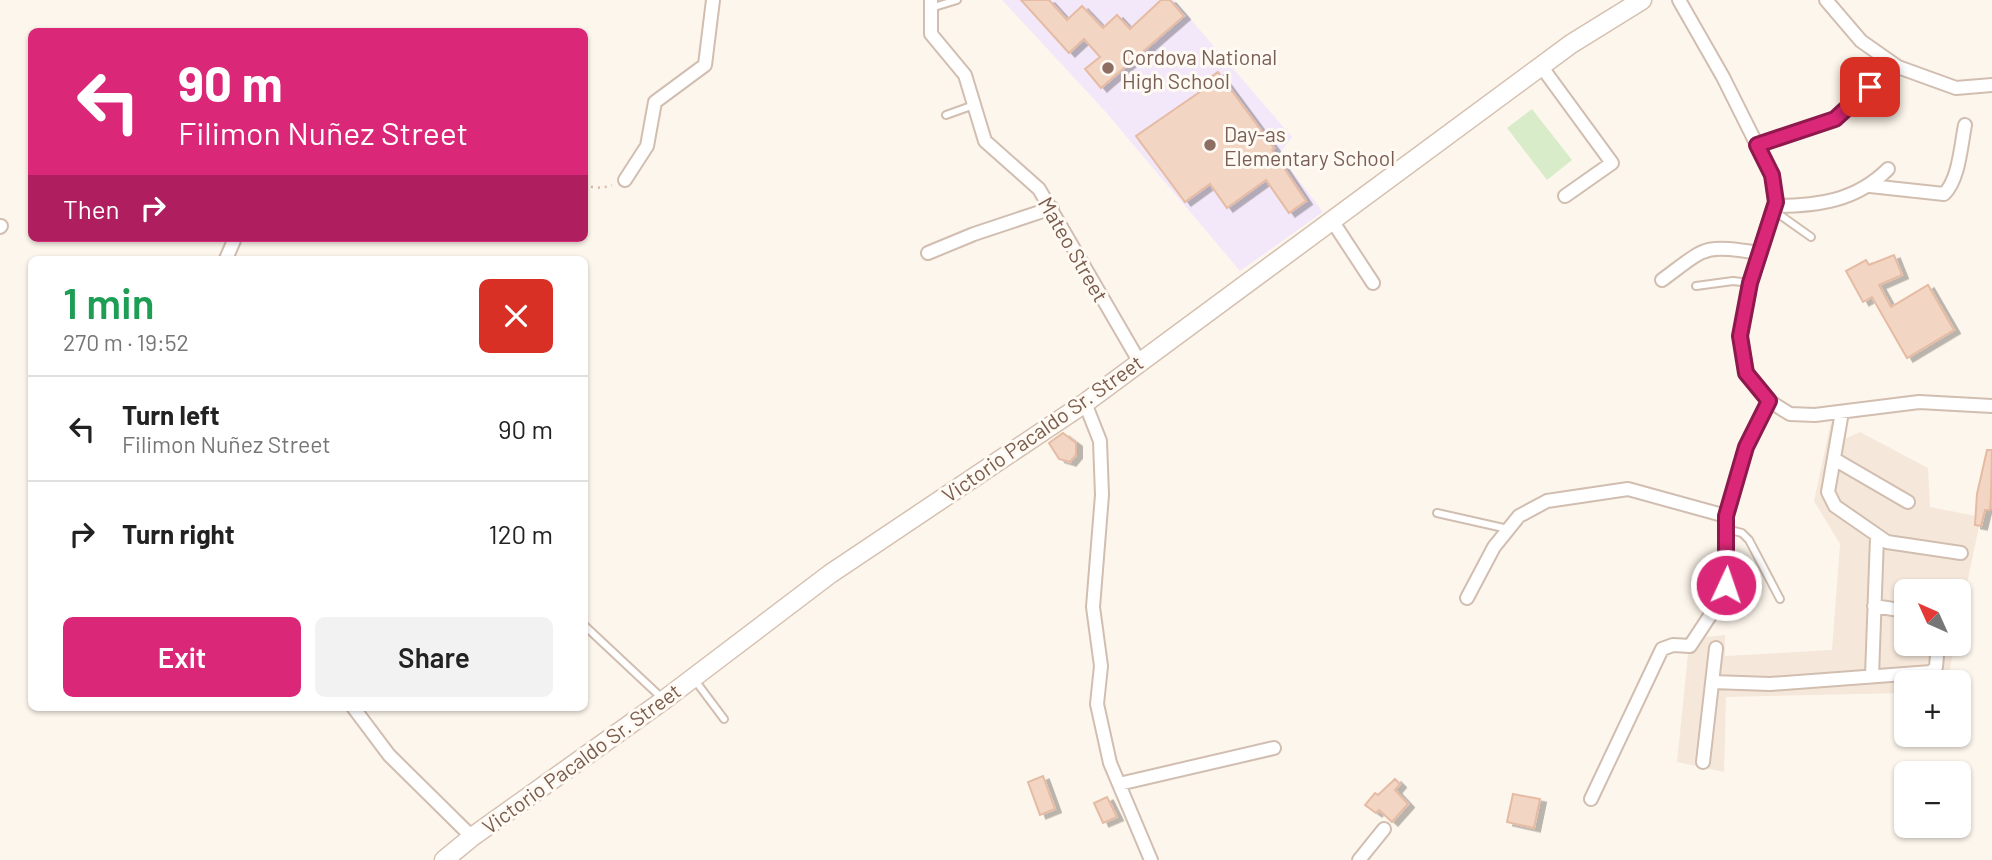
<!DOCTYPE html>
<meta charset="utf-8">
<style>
:root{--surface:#fff;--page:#f2f2f2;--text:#222;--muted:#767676;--line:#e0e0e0;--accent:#db2777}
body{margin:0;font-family:Barlow,sans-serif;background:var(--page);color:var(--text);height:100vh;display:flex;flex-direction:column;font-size:26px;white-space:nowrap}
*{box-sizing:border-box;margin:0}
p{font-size:23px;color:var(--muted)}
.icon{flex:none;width:38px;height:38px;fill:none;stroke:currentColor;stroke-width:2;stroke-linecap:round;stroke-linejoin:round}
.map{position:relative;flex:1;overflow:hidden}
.side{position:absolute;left:28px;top:256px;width:560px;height:455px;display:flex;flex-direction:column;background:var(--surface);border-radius:10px;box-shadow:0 2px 5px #0004}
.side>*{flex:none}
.hud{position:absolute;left:28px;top:28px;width:560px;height:214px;border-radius:10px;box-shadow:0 2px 5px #0004;background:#db2777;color:#fff;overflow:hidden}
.needle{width:46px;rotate:315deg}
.tools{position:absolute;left:1894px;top:579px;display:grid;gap:14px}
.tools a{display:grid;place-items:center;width:77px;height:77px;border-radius:10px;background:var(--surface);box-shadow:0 2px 5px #0004;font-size:35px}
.pin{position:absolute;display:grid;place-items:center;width:60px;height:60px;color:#fff;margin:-30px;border-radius:14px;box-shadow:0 4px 10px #0006}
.me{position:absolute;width:77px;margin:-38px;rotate:3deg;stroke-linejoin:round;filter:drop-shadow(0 0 5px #0008)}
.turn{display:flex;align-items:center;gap:24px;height:147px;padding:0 35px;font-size:32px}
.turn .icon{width:91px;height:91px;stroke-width:2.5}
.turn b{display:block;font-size:49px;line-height:60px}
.then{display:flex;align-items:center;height:66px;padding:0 35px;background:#0003;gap:14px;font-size:26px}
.round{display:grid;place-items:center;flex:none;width:74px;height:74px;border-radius:10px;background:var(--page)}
.head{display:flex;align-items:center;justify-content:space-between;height:119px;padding:0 35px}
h1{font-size:42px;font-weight:600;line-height:52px;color:#1e9e55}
.button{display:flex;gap:14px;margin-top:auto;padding:14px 35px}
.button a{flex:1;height:80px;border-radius:10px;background:var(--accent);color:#fff;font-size:28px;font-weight:600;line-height:80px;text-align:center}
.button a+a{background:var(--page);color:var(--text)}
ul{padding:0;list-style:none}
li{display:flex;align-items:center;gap:21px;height:105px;padding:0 35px;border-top:2px solid var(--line)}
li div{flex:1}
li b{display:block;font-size:26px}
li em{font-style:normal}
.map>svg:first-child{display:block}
.residential{fill:#f5e8da}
.education{fill:#f3e8fa}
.green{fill:#d8ecc9}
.building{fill:#f3d5c3;stroke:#e6bba3;stroke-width:2;filter:url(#shadow)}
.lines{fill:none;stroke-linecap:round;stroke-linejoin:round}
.lane-casing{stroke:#d1beb0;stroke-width:10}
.street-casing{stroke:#d1beb0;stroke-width:16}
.secondary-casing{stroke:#d6c0b0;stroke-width:21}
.path{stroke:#d9b8a5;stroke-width:2.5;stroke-dasharray:2 5;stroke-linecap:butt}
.lane{stroke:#fff;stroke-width:6}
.street{stroke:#fff;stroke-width:12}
.secondary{stroke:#fff;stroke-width:18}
.route-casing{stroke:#8e194d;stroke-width:18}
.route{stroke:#db2777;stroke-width:12}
.education-dot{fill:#8d6e63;stroke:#fffaf3;stroke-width:2.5}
.labels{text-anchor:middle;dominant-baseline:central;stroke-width:6;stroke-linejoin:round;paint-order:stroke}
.education-label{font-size:21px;fill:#785e54;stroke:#fffaf3;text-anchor:start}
.street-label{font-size:21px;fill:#7a5c4d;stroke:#fffaf3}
</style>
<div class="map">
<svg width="1992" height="860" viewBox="0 0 1992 860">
<defs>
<filter id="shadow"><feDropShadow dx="6" dy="3.5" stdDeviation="0" flood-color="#0004"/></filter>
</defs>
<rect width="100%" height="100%" fill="#fdf6ec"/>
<path class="residential" d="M1831,422h16l-3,17 16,-7 68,36 2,39 51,10 -23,110v-35h-52v52h49l-8,38h-41v11l-180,4 -2,75 -47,-10 11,-108 17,-17 20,-2v21l107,-6 8,-106 -26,-43z"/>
<path class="education" d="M1002,0h172l118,137 -13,17 44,58 -83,59 -136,-161z"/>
<path class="green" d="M1532,109l40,51 -25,20 -40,-52z"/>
<path class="building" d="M1021,0h28l18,20 15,-14 21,22 14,-13 13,14 31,-29h9l14,16 -83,72 -16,-19 15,-12 -16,-18 -15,14z
M1218,72l56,76 -2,2 34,51 -17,12 -23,-33 -39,28 -17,-24 -25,18 -49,-66 68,-47 -3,-5z
M1894,255l8,20 -23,10 12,22 37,-22 26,45 -47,28 -35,-61 -9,5 -17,-31 20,-11 3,5z
M1063,433l13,10v12l-6,7 -11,-3 -10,-16z
M1987,450h5l-1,45 -1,15h-5l-4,16 -6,-1 2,-31z
M1043,776l12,33 -15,6 -12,-33z
M1395,779l5,5 -5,6 13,14 -16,18 -13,-12 -3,3 -11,-8 10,-12 3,2z
M1513,794l27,5 -6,29 -27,-6z
M1107,797l10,20 -14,6 -9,-20z"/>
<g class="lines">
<defs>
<path id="lane" d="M931,8l26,-8
M946,115l28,-10
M1757,145l78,-26 35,-32
M1773,210l38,27
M1696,286l37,-5 17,2
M1437,513l71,16
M1727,529l15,4 7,7 31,59
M584,625l79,74
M694,679l30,40"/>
<path id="street" d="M931,0v34l34,41 20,66 54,48 100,172
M1679,0l44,77 49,98 3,27 -25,81 -10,53 7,37 22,28 21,13 25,1 104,-13 73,4
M1826,0l35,41 37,26 58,21 36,-3
M1541,66l71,97 -47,33
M625,180l22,-34 8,-44 50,-37 8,-65
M1870,186l74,8c15,-14 17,-49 21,-69
M1774,206c44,0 82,-5 114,-37
M1331,219l42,64
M0,227l1,-1
M928,253l46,-19 78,-26
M226,259l9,-21
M1662,280c45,-33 40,-36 97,-27
M1085,403l15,38 2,54 -9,112 8,59 -4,38 13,59 41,97
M1842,412l-14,80 7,14 52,36 74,11
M1834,459l74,43
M1467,598l27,-51 25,-31 28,-15 81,-12 98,27
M1874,606l32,5
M1872,676l5,-139
M1712,682l58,2 161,-12 5,-5 2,-23
M353,707l36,48 83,82
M1703,762l13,-114
M1119,784l155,-36
M1591,799l71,-150 11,-4 17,1 29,-44 6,-17 1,-69 20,-69 23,-46
M1359,860l25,-31"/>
<path id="secondary" d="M444,860l28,-23 192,-137 166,-126 255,-171 486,-359 71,-44"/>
</defs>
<use href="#lane" class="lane-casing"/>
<use href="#street" class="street-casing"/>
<use href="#secondary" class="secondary-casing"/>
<path class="path" d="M584,186l18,2 10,-3"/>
<use href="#lane" class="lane"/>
<use href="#street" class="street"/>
<use href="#secondary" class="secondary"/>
</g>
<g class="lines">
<defs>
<path id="route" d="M1726,585v-69l20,-69 23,-46 -23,-28 -6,-37 10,-53 26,-81 -4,-27 -15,-30 78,-26 35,-32"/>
</defs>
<use href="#route" class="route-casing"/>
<use href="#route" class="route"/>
</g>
<g class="education-dot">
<circle cx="1108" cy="68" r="7"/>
<circle cx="1210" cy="145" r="7"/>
</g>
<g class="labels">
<g class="education-label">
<text x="1122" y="56">Cordova National<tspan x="1122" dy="24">High School</tspan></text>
<text x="1224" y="133">Day-as<tspan x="1224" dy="24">Elementary School</tspan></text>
</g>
<g class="street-label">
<text transform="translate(1074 249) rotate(60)">Mateo Street</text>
<text transform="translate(1042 428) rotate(-35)">Victorio Pacaldo Sr. Street</text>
<text transform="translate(581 758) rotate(-36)">Victorio Pacaldo Sr. Street</text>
</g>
</g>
</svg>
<div class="tools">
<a><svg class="needle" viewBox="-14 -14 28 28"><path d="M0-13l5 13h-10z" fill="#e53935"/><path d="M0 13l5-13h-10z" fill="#767676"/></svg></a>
<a>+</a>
<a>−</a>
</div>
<div class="pin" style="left:1870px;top:87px;background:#d93025"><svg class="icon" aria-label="arrive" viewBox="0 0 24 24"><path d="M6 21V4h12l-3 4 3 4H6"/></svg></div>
<svg class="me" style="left:1726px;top:585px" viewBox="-20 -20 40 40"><circle r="17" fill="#db2777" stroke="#fff" stroke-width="3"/><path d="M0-11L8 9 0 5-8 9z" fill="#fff"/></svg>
<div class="hud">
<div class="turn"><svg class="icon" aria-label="left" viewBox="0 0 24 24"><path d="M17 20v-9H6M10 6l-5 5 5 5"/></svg><div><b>90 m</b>Filimon Nuñez Street</div></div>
<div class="then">Then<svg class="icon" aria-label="right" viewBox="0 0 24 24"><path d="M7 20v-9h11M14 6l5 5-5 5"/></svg></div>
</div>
<section class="side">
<div class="head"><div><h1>1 min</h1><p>270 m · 19:52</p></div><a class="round" style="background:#d93025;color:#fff"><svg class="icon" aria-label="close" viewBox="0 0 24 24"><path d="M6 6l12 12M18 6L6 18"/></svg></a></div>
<ul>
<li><svg class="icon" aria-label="left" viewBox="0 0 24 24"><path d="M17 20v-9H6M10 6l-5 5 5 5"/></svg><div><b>Turn left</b><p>Filimon Nuñez Street</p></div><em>90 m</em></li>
<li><svg class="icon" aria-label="right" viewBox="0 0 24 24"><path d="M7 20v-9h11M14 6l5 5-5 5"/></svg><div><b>Turn right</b></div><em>120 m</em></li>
</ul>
<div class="button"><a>Exit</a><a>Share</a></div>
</section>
</div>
